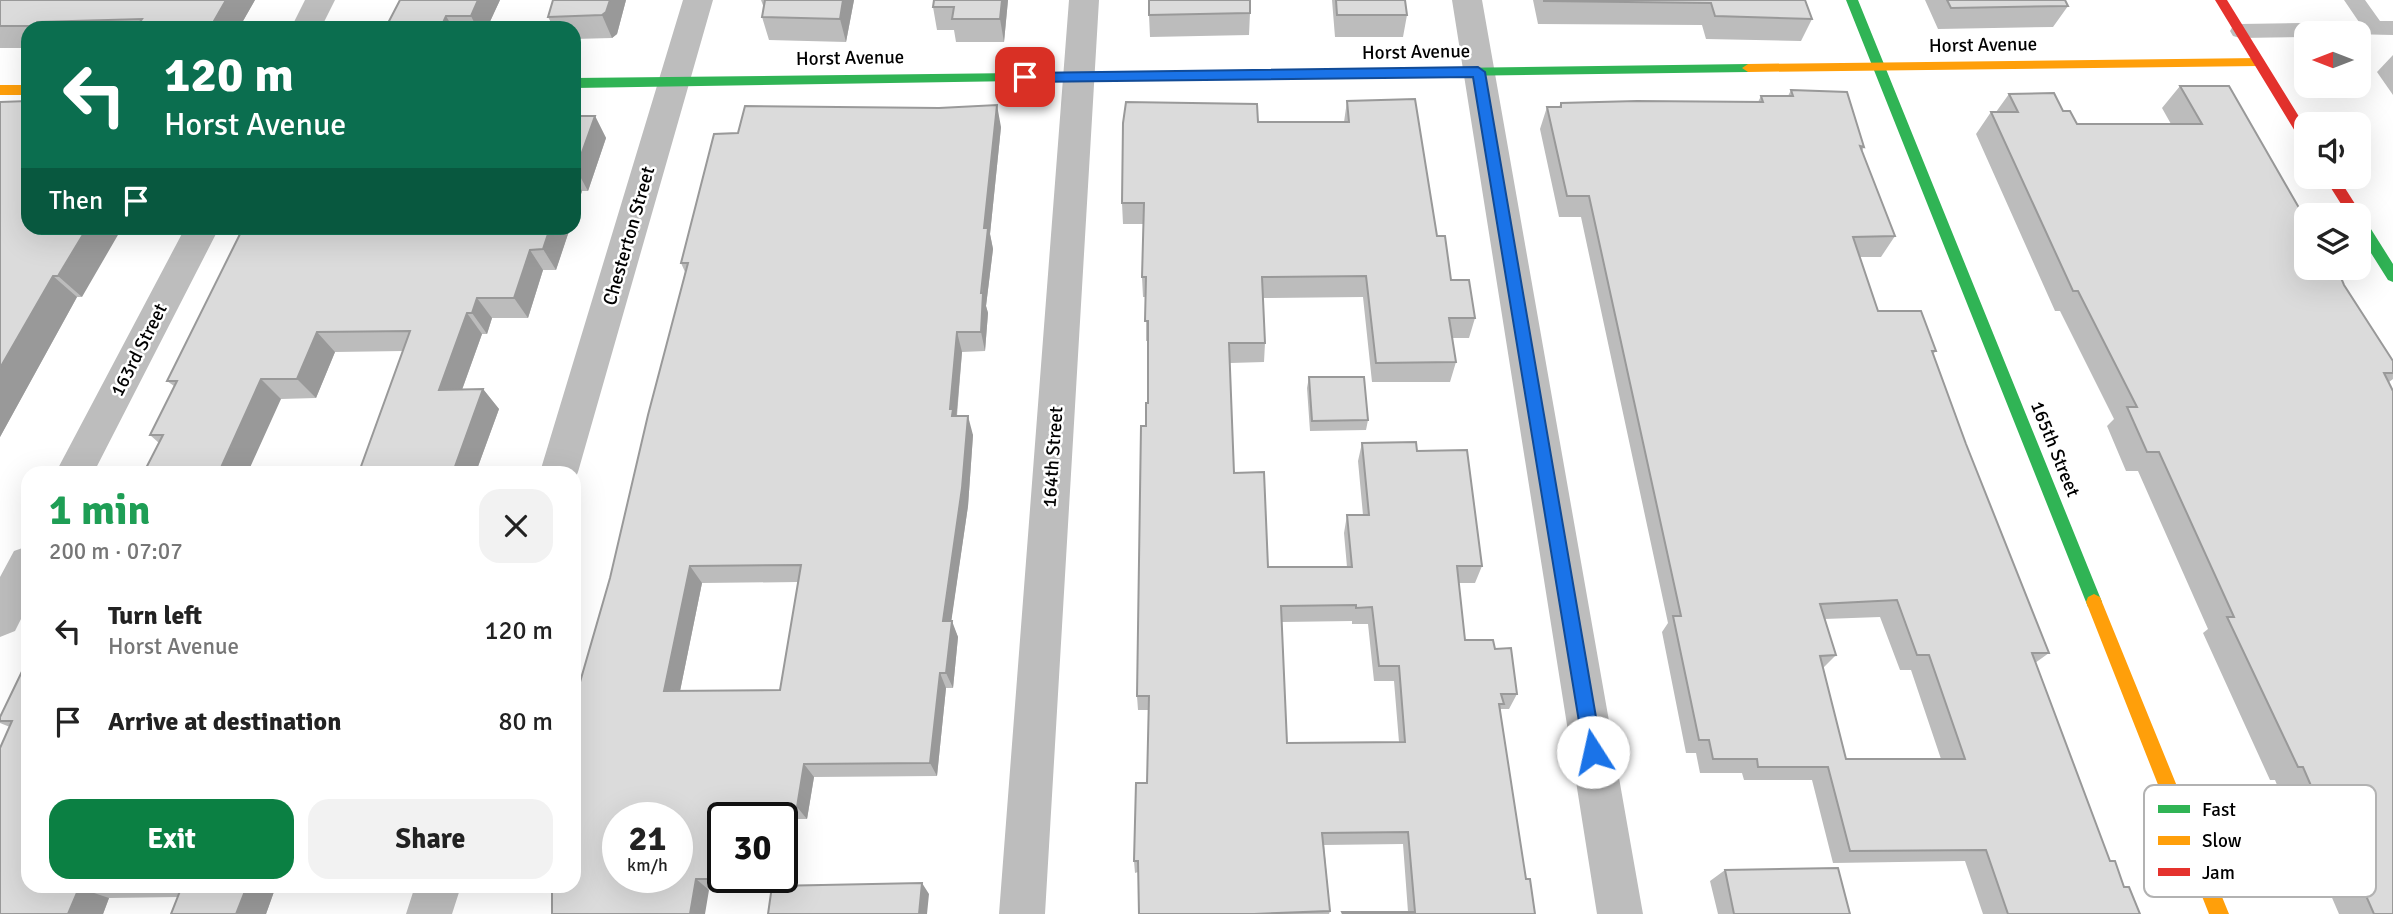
<!DOCTYPE html>
<meta charset="utf-8">
<style>
:root{--surface:#fff;--page:#f2f2f2;--text:#222;--muted:#767676;--accent:#0b8043}
body{margin:0;font-family:Signika,sans-serif;background:var(--page);color:var(--text);height:100vh;display:flex;flex-direction:column;font-size:26px;white-space:nowrap}
*{box-sizing:border-box;margin:0}
p{font-size:23px;color:var(--muted)}
.icon{flex:none;width:38px;height:38px;fill:none;stroke:currentColor;stroke-width:2;stroke-linecap:round;stroke-linejoin:round}
.map{position:relative;flex:1;overflow:hidden}
.panel{position:absolute;left:21px;top:466px;width:560px;height:427px;display:flex;flex-direction:column;background:var(--surface);border-radius:21px;box-shadow:0 7px 28px #0002}
.panel>*{flex:none}
.hud{position:absolute;left:21px;top:21px;width:560px;height:214px;border-radius:21px;box-shadow:0 7px 28px #0002;background:#0b6e4f;color:#fff;overflow:hidden}
.needle{width:46px;rotate:270deg}
.controls{position:absolute;left:2294px;top:21px;display:grid;gap:14px}
.controls a{display:grid;place-items:center;width:77px;height:77px;border-radius:14px;background:var(--surface);box-shadow:0 7px 28px #0002;font-size:35px}
.speed{position:absolute;left:602px;top:802px;display:flex;gap:14px;font-size:35px;font-weight:700;text-align:center}
.speed>*{display:grid;place-content:center;width:91px;height:91px;border-radius:50%;background:var(--surface);box-shadow:0 7px 28px #0002;line-height:1}
.speed small{font-size:18px;font-weight:400}
.speed .limit{border:4px solid #111;border-radius:10px;background:#fff;color:#111}
.pin{position:absolute;display:grid;place-items:center;width:60px;height:60px;color:#fff;margin:-30px;border-radius:14px;box-shadow:0 4px 10px #0006}
.me{position:absolute;width:77px;margin:-38px;rotate:350deg;stroke-linejoin:round;filter:drop-shadow(0 0 5px #0008)}
.turn{display:flex;align-items:center;gap:24px;height:147px;padding:0 28px;font-size:32px}
.turn .icon{width:91px;height:91px;stroke-width:2.5}
.turn b{display:block;font-size:49px;line-height:60px}
.then{display:flex;align-items:center;height:66px;padding:0 28px;background:#0003;gap:14px;font-size:26px}
.round{display:grid;place-items:center;flex:none;width:74px;height:74px;border-radius:21px;background:var(--page)}
.head{display:flex;align-items:center;justify-content:space-between;height:119px;padding:0 28px}
h1{font-size:42px;font-weight:800;line-height:52px;color:#1e9e55}
.action{display:flex;gap:14px;margin-top:auto;padding:14px 28px}
.action a{flex:1;height:80px;border-radius:21px;background:var(--accent);color:#fff;font-size:28px;font-weight:800;line-height:80px;text-align:center}
.action a+a{background:var(--page);color:var(--text)}
ul{padding:0;list-style:none}
li{display:flex;align-items:center;gap:21px;height:91px;padding:0 28px}
li div{flex:1}
li b{display:block;font-size:26px}
li em{font-style:normal}
.map>svg:first-child{display:block}
.lines{fill:none;stroke-linecap:round;stroke-linejoin:round}
.lane{fill:#bdbdbd;fill-rule:evenodd}
.street{fill:#bdbdbd;fill-rule:evenodd}
.fast{fill:#30b455;fill-rule:evenodd}
.slow{fill:#ff9f0a;fill-rule:evenodd}
.jam{fill:#e5322d;fill-rule:evenodd}
.wall{fill:#bcbcbc;fill-rule:evenodd}
.shaded-wall{fill:#999}
.building{fill:#dbdbdb;stroke:#999;stroke-width:2;fill-rule:evenodd}
.route{fill:#1a73e8;stroke:#114b97;stroke-width:2}
.labels{text-anchor:middle;dominant-baseline:central;stroke-width:5;stroke-linejoin:round;paint-order:stroke}
.street-label{font-size:19px;fill:#000;stroke:#fff}
.key{fill:#fff;stroke:#b2b2b2;stroke-width:2}
.key-label{font-size:19px;fill:#000}
</style>
<div class="map">
<svg width="2393" height="914" viewBox="0 0 2393 914">
<rect width="100%" height="100%" fill="#fff"/>
<g class="lines">
<path class="lane" d="M2344,0h21l15,21h13v14l-87,-2v4l-66,1 -7,-2 -3,-5 3,-5 7,-2 119,-2z"/>
<path class="street" d="M305,0h30l-14,28h-30z
M683,0h30l-135,472 -4,9v-9h-34z
M1069,0h30l-54,914h-46z
M1452,0h30l161,914h-46z
M185,228h34l-125,244h-38z
M28,546v59l-13,26 -15,6v-60l14,-26z
M415,886h46l-9,28h-46z"/>
<path class="fast" d="M1846,0h12l244,602 -2,5 -6,3 -6,-3 -2,-5z
M1748,64l6,4 -6,4 -373,5 -6,-4 6,-4z
M1023,73l6,4 -6,4 -449,7v-10z
M2359,217l5,1 29,46v18l-5,-2 -29,-46z"/>
<path class="slow" d="M2259,58l6,4 -6,4 -511,6 -6,-4 6,-4z
M1375,69l6,4 -6,4 -352,4 -6,-4 6,-4z
M0,85h28v10h-28z
M2094,594l6,3 2,5 127,312h-20l-123,-312 2,-5z"/>
<path class="jam" d="M2215,0h12l79,128v15l-5,-2z
M2324,177h14l24,38 -2,4 -1,-4h-11z"/>
</g>
<path class="wall" d="M0,0h255l-16,28h-211v20h-28z
M500,0l-13,28h-98l-2,-3z
M626,0l-9,34 -5,4 -38,1v-11h-20l-6,-11z
M761,0h93l-8,42 -77,-2 -7,-23 2,-9z
M1008,0l-4,42h-48l-2,-12h-17l-4,-23z
M1332,0h73l2,15 -4,22h-68z
M1533,0h272l7,19 -11,22 -95,-2 -4,-14 -164,-1z
M1925,0h140l3,6 -15,21 -115,2z
M1250,13l-1,22 -99,2 -1,-22z
M2393,55v40l-16,-23z
M2180,86l164,199 49,76v18l-4,3 4,532h-54l-40,-93h-7l-17,-41h-5l-67,-147 5,-4 -70,-158h-12l-19,-45 7,-7 -54,-108h-5l-79,-177 15,-22h5l13,-18 54,17 14,13h94l-9,-16z
M1791,90l73,57 -2,4 33,85 -14,21h-21l18,54 58,40 -3,3 33,90 83,209 -14,10 75,198 30,53h-157l-18,-53 -132,2 -21,-83h-68l-2,-7h-42l-4,-20h-10l-24,-121 6,-9 -87,-406h-22l-19,-88 7,-22h12l2,-4 197,-1 3,-6h27zM1880,617l20,53h11l30,89h-95l-23,-91 13,-13 -12,-36z
M1347,101l90,135 14,44 24,38 -6,20h-17l4,24 -6,20h-78l-9,-85 -100,1 2,45 -1,19 -34,1 4,110 34,94h79l-3,-34 3,-18h16l-5,-54 4,-18 55,8 65,115 -7,17h-16l6,57 30,9 22,45 -8,15h-8l-1,2 26,168 9,35h-193v-2h66l-5,-68 -79,1 6,66 -1,3h-190l-1,-42 -3,1 -1,-12 13,-78 2,-73h-11l-1,-14 9,-270 2,-23v-62h-2v-44h-3l-1,-20 1,-53h-20l-1,-21 136,-81h86zM1352,621v3h16l6,57h20l5,61 -112,1 -5,-121z
M0,102l82,195h-5l-77,140z
M574,116h21l11,22 -18,53h-6l-8,25z
M1001,127l-11,107 3,15 -7,57 2,7 -3,38 -23,1 -5,64 16,19 -5,71 -17,115 7,16 -5,51h-7l-9,88 -123,1 -7,42h-25v-2h-59l18,60 -2,13 -187,-4 58,-308 75,-306 -4,-9zM798,582l-18,108 -100,1 22,-108z
M570,228l-14,42h-13l-15,48h-36l-5,16h-5l-20,56 21,-1 16,20 -23,63 -73,-121 -68,1 -19,46 -35,1 -122,44 -9,-8 24,-49 -7,-5z
M1309,377l59,43 -2,10 -56,1 -3,-43z
M28,659v227h248l-10,28h-95l7,-17 -69,1 -6,16h-103l10,-187 -10,-4v-6z
M1725,870l125,44h-132l-8,-33z"/>
<path class="shaded-wall" d="M226,0h29l-16,28h-28z
M478,0h22l-13,28h-10l-6,-12z
M610,0h16l-9,34 -5,4 -10,-23z
M843,0h11l-8,42 -6,-23z
M1002,0h6l-4,42 -4,-23z
M446,16l7,12h-10l-1,-3z
M37,22l6,6h-7l-2,-2z
M997,105l4,22 -11,107 3,15 -7,57 2,7 -3,38 -4,-19 3,-104z
M595,116l11,22 -18,53 -12,-22z
M574,176l8,15 -8,25z
M87,228h35l-40,69 -24,-21z
M550,228h20l-14,42 -13,-21z
M530,250l13,20 -15,48 -14,-20z
M53,276l24,21 -77,140v-69z
M477,298l15,20 -5,16 -15,-21z
M467,313l15,21 -27,75 -16,-19z
M317,332l18,20 -19,46 -19,-19z
M957,332l5,20 -6,69 1,14 -7,-26z
M261,379l20,20 -33,73h-29z
M483,389l16,20 -23,63h-23z
M968,416l5,19 -5,71 -19,131 -6,-16z
M690,566l12,17 -25,123 -13,-15z
M952,621l6,16 -5,51 -7,-15z
M940,673l6,15 -9,88 -7,-13z
M804,764l10,13 -7,42 -10,-12z
M738,807l11,10h-12z
M727,877h14l-2,13 -13,-11z
M696,879l13,11 -4,24h-15z
M922,883l7,11 -2,20h-8z
M247,886h29l-10,28h-30z
M79,888l30,10 -6,16h-35z"/>
<path class="building" d="M0,0h226l-16,28h-74l6,-9 -105,3 -3,4h-34z
M400,0h78l-7,16h-25l-4,9h-55z
M553,0h57l-4,12 -4,3 -54,2z
M765,0h78l-3,19 -78,-2z
M934,0h68l-2,19h-48l2,-12h-21z
M1149,0h101v13l-101,2z
M1336,0h69l2,15h-70z
M1544,0h261l7,19 -97,-3 -4,-13 -167,-2z
M1947,0h118l3,6 -117,2z
M2180,86h49l77,134v48h31l7,17 49,76v12h-9l9,18v523h-19l-46,-105h-7l-18,-42h-5l-71,-150h7l-75,-165h-12l-20,-45h10l-59,-116h-5l-82,-179h27l-9,-18 45,-1 9,18h7l7,13h125z
M1791,90l56,2 17,55 -4,-1 35,90 -42,1 25,74h43l15,40h-4l34,93 83,209h-17l78,208h5l9,26h5l11,27h-132l-22,-64 -136,1 -22,-84h-70l-1,-8h-44l-4,-19h-10l-26,-124h8l-92,-420h-22l-20,-89h14v-4l76,-2 126,1 -2,-6h32zM1897,600l20,55h12l36,104h-119l-26,-103 16,-1 -16,-51z
M1415,99l22,137h8l6,44h18l6,38h-26l7,44 -80,1 -10,-87 -104,1 3,66h-36l5,130 30,-1 4,95h84l-5,-52h22l-7,-72 54,-1 1,9 50,-1 15,116h-25l8,74h28l2,9 16,-1 6,46h-16l3,10h-5l27,175h4l5,35h-192l-1,-2h73l-7,-80 -86,1 8,78 -76,3h-115l-1,-53h-4l2,-78h11l2,-87h-12l4,-270h5v-23h2v-82h-3l1,-44h-4l2,-74h-22l1,-80 3,-21 131,2 1,18h91l-2,-21zM1356,605v3l16,-1 7,59h20l6,76 -118,1 -6,-137z
M28,101v127h59l-29,48h-5l-53,92v-266z
M997,105l-13,123h4l-7,65h2l-2,39h-24l-7,77h3l-1,7h16l-6,72 -19,133h9l-6,52h-6l-10,90 -126,1 -7,43h-59l-1,10h-14v60h4l-1,2h-30l-6,35h-138v-28h22v-183l36,-125 38,-163 40,-152h-7l33,-129 24,-1 7,-27 194,2zM801,565l-21,125 -116,1 26,-125zM618,817h59v60h-59z
M574,116h21l-19,53h-2z
M243,228h307l-7,21 -13,1 -16,48h-37l-5,15h-5l-28,77 44,-1 -30,83h-94l51,-141 -93,1 -20,47h-36l-42,93h17h-92l19,-37h-13l27,-54h-10z
M1309,377h55l4,43 -56,1z
M28,659v227h149l-98,2 -11,26h-68v-166l12,-27h-12v-4z
M1838,868l12,46h-116l-9,-44z
M922,883l-3,31h-151l4,-28z
M182,886h65l-11,28h-65z"/>
<path class="route" d="M1478,67l7,5 117,680 -3,7 -6,2 -7,-2 -2,-7 -111,-675 -448,5 -7,-5 7,-4z"/>
<g class="labels">
<g class="street-label">
<text transform="translate(1983 45) rotate(-1)">Horst Avenue</text>
<text transform="translate(1416 52) rotate(-1)">Horst Avenue</text>
<text transform="translate(850 58) rotate(-1)">Horst Avenue</text>
<text transform="translate(629 236) rotate(-74)">Chesterton Street</text>
<text transform="translate(139 350) rotate(-63)">163rd Street</text>
<text transform="translate(2055 449) rotate(68)">165th Street</text>
<text transform="translate(1053 457) rotate(-86)">164th Street</text>
</g>
</g>
<rect x="2144" y="785" width="232" height="112" rx="10" class="key"/>
<rect x="2158" y="805" width="32" height="8" fill="#30b455"/>
<rect x="2158" y="836" width="32" height="9" fill="#ff9f0a"/>
<rect x="2158" y="868" width="32" height="8" fill="#e5322d"/>
<g class="key-label">
<text x="2202" y="816">Fast</text>
<text x="2202" y="847">Slow</text>
<text x="2202" y="879">Jam</text>
</g>
</svg>
<div class="controls">
<a><svg class="needle" viewBox="-14 -14 28 28"><path d="M0-13l5 13h-10z" fill="#e53935"/><path d="M0 13l5-13h-10z" fill="#767676"/></svg></a>
<a><svg class="icon" aria-label="sound" viewBox="0 0 24 24"><path d="M4 9h4l5-4v14l-5-4H4zM17 9q2 3 0 6"/></svg></a>
<a><svg class="icon" aria-label="layers" viewBox="0 0 24 24"><path d="M12 4l9 5-9 5-9-5zM3 14l9 5 9-5"/></svg></a>
</div>
<div class="speed"><div>21<small>km/h</small></div><div class="limit">30</div></div>
<div class="pin" style="left:1025px;top:77px;background:#d93025"><svg class="icon" aria-label="arrive" viewBox="0 0 24 24"><path d="M6 21V4h12l-3 4 3 4H6"/></svg></div>
<svg class="me" style="left:1593px;top:752px" viewBox="-20 -20 40 40"><circle r="19" fill="#fff"/><path d="M0-13L10 11 0 6-10 11z" fill="#1a73e8"/></svg>
<div class="hud">
<div class="turn"><svg class="icon" aria-label="left" viewBox="0 0 24 24"><path d="M17 20v-9H6M10 6l-5 5 5 5"/></svg><div><b>120 m</b>Horst Avenue</div></div>
<div class="then">Then<svg class="icon" aria-label="arrive" viewBox="0 0 24 24"><path d="M6 21V4h12l-3 4 3 4H6"/></svg></div>
</div>
<section class="panel">
<div class="head"><div><h1>1 min</h1><p>200 m · 07:07</p></div><a class="round"><svg class="icon" aria-label="close" viewBox="0 0 24 24"><path d="M6 6l12 12M18 6L6 18"/></svg></a></div>
<ul>
<li><svg class="icon" aria-label="left" viewBox="0 0 24 24"><path d="M17 20v-9H6M10 6l-5 5 5 5"/></svg><div><b>Turn left</b><p>Horst Avenue</p></div><em>120 m</em></li>
<li><svg class="icon" aria-label="arrive" viewBox="0 0 24 24"><path d="M6 21V4h12l-3 4 3 4H6"/></svg><div><b>Arrive at destination</b></div><em>80 m</em></li>
</ul>
<div class="action"><a>Exit</a><a>Share</a></div>
</section>
</div>
